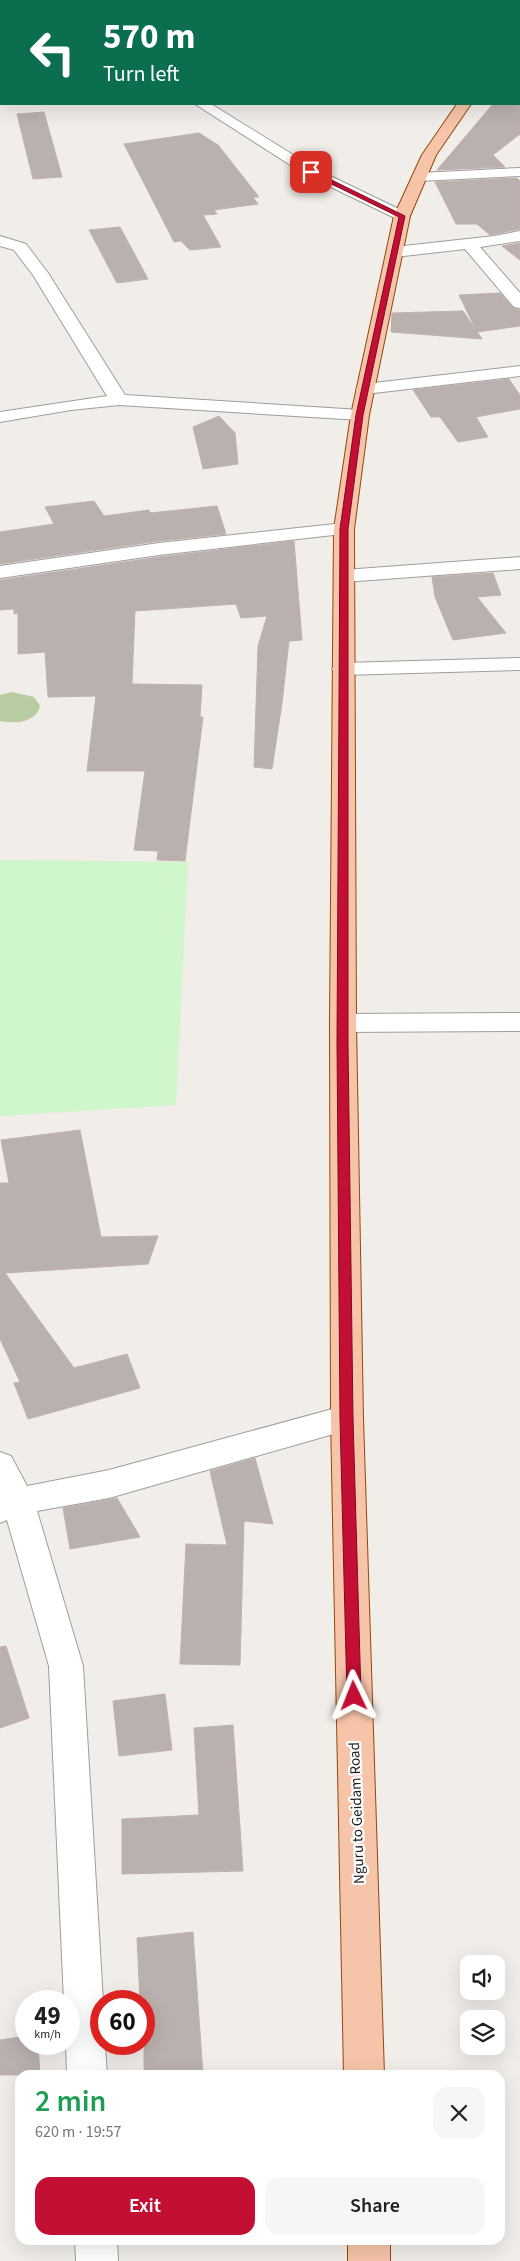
<!DOCTYPE html>
<meta charset="utf-8">
<style>
:root{--surface:#fff;--page:#f6f6f6;--text:#202124;--muted:#757577;--accent:#c40f35}
body{margin:0;font-family:"Source Sans 3",sans-serif;background:var(--page);color:var(--text);height:100vh;display:flex;flex-direction:column;font-size:19px;white-space:nowrap}
*{box-sizing:border-box;margin:0}
p{font-size:16px;color:var(--muted)}
.icon{flex:none;width:28px;height:28px;fill:none;stroke:currentColor;stroke-width:2;stroke-linecap:round;stroke-linejoin:round}
.map{position:relative;flex:1;overflow:hidden}
.side{position:absolute;left:15px;top:2070px;width:490px;height:175px;display:flex;flex-direction:column;background:var(--surface);border-radius:15px;box-shadow:0 5px 20px #0002}
.side>*{flex:none}
.guide{position:absolute;left:0px;top:0px;width:520px;height:105px;box-shadow:0 5px 20px #0002;background:#0b6e4f;color:#fff;overflow:hidden}
.tools{position:absolute;left:460px;top:1955px;display:grid;gap:10px}
.tools a{display:grid;place-items:center;width:45px;height:45px;border-radius:10px;background:var(--surface);box-shadow:0 5px 20px #0002;font-size:25px}
.speed{position:absolute;left:15px;top:1990px;display:flex;gap:10px;font-size:25px;font-weight:700;text-align:center}
.speed>*{display:grid;place-content:center;width:65px;height:65px;border-radius:50%;background:var(--surface);box-shadow:0 5px 20px #0002;line-height:1}
.speed small{font-size:12px;font-weight:400}
.speed .limit{border:8px solid #d22;background:#fff;color:#111}
.pin{position:absolute;display:grid;place-items:center;width:42px;height:42px;color:#fff;margin:-21px;border-radius:10px;box-shadow:0 2px 8px #0006}
.me{position:absolute;width:55px;margin:-28px;rotate:358deg;stroke-linejoin:round;filter:drop-shadow(0 0 4px #0008)}
.turn{display:flex;align-items:center;gap:18px;height:105px;padding:0 20px;font-size:22px}
.turn .icon{width:65px;height:65px;stroke-width:2.5}
.turn b{display:block;font-size:35px;line-height:42px}
.round{display:grid;place-items:center;flex:none;width:52px;height:52px;border-radius:15px;background:var(--page)}
.overview{display:flex;align-items:center;justify-content:space-between;height:85px;padding:0 20px}
h1{font-size:30px;font-weight:600;line-height:38px;color:#1e9e55}
.button{display:flex;gap:10px;margin-top:auto;padding:10px 20px}
.button a{flex:1;height:58px;border-radius:15px;background:var(--accent);color:#fff;font-size:20px;font-weight:600;line-height:58px;text-align:center}
.button a+a{background:var(--page);color:var(--text)}
.map>svg:first-child{display:block}
.forest{fill:#b7cda1}
.park{fill:#d0f6cb}
.building{fill:#bab1ae;stroke:#c2b1ac}
.lines{fill:none;stroke-linecap:round;stroke-linejoin:round}
.minor-casing{stroke:#9e9e9e;stroke-width:2}
.tertiary-casing{stroke:#9e9e9e;stroke-width:2}
.primary-casing{stroke:#94490b;stroke-width:2}
.minor{fill:#fff;fill-rule:evenodd}
.tertiary{fill:#fff;fill-rule:evenodd}
.primary{fill:#f6c4a9;fill-rule:evenodd}
.route{fill:#c40f35;stroke:#7f0a22}
.labels{text-anchor:middle;dominant-baseline:central;stroke-width:4.5;stroke-linejoin:round;paint-order:stroke}
.street-label{font-size:15px;fill:#212121;stroke:#fff}
</style>
<div class="map">
<svg width="520" height="2261" viewBox="0 0 520 2261">
<rect width="100%" height="100%" fill="#f1ede9"/>
<path class="forest" d="M12,692l22,5 6,9c-4,17 -26,18 -40,15v-26z"/>
<path class="park" d="M0,860l188,2 -12,243 -176,11z"/>
<path class="building" d="M493,104h27v30l-27,21 12,12 -68,3z
M44,112l18,65 -29,2 -16,-65z
M199,133l19,12 41,52h-6l5,7 -44,6 3,4 -14,1 18,32 -31,3 -9,-9 -7,1 -50,-98z
M517,178l3,3v48l-30,6 -13,-11h-21l-21,-42z
M120,227l28,52 -31,4 -28,-53z
M520,243v17l-18,-14z
M500,293l13,15 7,2v16l-43,6 -18,-37z
M463,311l19,28 -91,-7 1,-19z
M509,379l11,16v14l-44,8 12,20 -30,5 -18,-25h-9l-18,-27z
M219,416l16,17 3,31 -35,5 -10,-42z
M94,501l10,15 45,-6 1,3 67,-7 9,28 -67,7 -159,23v-32l54,-8 -9,-17z
M294,541l8,99 -13,1 -7,62 -10,66 -18,-2 4,-121 9,-30 -26,2 -5,-14 -101,7 -3,73 70,1 -2,32h3l-18,144 -28,-1 1,-9 -24,-1 11,-79h-58l9,-75 -48,1 -3,-45 -27,2v-41l-4,1v-5l-14,1v-30l159,-23z
M493,573l8,22 -24,2 29,36 -53,7 -18,-43 -3,-20z
M80,1130l21,107 57,-1 -10,28 -143,9 69,95 53,-14 13,34 -112,31 -14,-36 6,-1 -20,-43v-156h9l-8,-43z
M255,1458l18,66 -29,-3 -4,144 -60,-1 6,-120 41,1 -17,-74z
M117,1498l23,39 -70,12 -7,-41z
M6,1646l23,72 -29,10v-81z
M165,1694l7,56 -53,6 -6,-55z
M233,1725l10,146 -121,3v-55l77,-4 -5,-87z
M193,1932l10,143h-59v-74h-4l-3,-63z
M26,2036v8h12l2,31h-40v-35z"/>
<g class="lines">
<defs>
<path id="minor" d="M45,0h14v1h-13z
M519,18h1v9h-1z
M0,30h1v8h-1z
M0,62h1v8h-1z
M195,104h16l105,65 91,44 3,3 -3,3h-10l-91,-44z
M520,168v8l-101,5 -5,-1 -2,-3 2,-3 5,-1z
M520,231v10l-40,6 40,46v15l-6,-1 -49,-58 -70,8 -6,-2 -2,-3 2,-3 6,-2 99,-11z
M0,236l26,8 22,29 77,122 235,15 6,1 3,4 -3,4 -6,1 -241,-15 -48,5 -71,12v-10l107,-16 -74,-121 -19,-25 -14,-4z
M520,366v10l-155,18 -6,-1 -3,-4 3,-4 6,-1z
M520,557v12l-176,13 -7,-2 -3,-4 3,-4 7,-2z
M520,658v12l-177,5 -8,-1 -3,-5 3,-5 8,-1z
M520,1013v18l-177,1 -9,-3 -4,-6 4,-6 9,-3z
M347,1405l11,4 5,9 -5,9 -249,71 -72,13 46,155 20,335 -2,43h4l2,31h-40l-1,-31h3v-43h-5l-15,-335 -42,-146 -7,3v-71l11,4 16,30 82,-16z
M75,2240h42l1,21h-42z"/>
<path id="tertiary" d="M344,523l7,2 3,4 -3,4 -192,22 -159,23v-12l159,-23z"/>
<path id="primary" d="M457,104h14l-35,51 -26,61 -41,199 -15,114 2,494 7,395 21,657h-40l-13,-657 -1,-395 4,-494 17,-114 43,-199 28,-61z
M348,2240h42v21h-42z"/>
</defs>
<use href="#minor" class="minor-casing"/>
<use href="#tertiary" class="tertiary-casing"/>
<use href="#primary" class="primary-casing"/>
<use href="#minor" class="minor"/>
<use href="#tertiary" class="tertiary"/>
<use href="#primary" class="primary"/>
</g>
<path class="route" d="M311,170l94,46 -42,199 -15,114v514l5,375 8,278 -2,5 -5,2 -5,-2 -2,-5 -7,-278 -3,-375 3,-514 16,-114 43,-198 -90,-44z"/>
<g class="labels">
<g class="street-label">
<text transform="translate(357 1813) rotate(-92)">Nguru to Geidam Road</text>
</g>
</g>
</svg>
<div class="tools">
<a><svg class="icon" aria-label="sound" viewBox="0 0 24 24"><path d="M4 9h4l5-4v14l-5-4H4zM17 9q2 3 0 6"/></svg></a>
<a><svg class="icon" aria-label="layers" viewBox="0 0 24 24"><path d="M12 4l9 5-9 5-9-5zM3 14l9 5 9-5"/></svg></a>
</div>
<div class="speed"><div>49<small>km/h</small></div><div class="limit">60</div></div>
<div class="pin" style="left:311px;top:172px;background:#d93025"><svg class="icon" aria-label="arrive" viewBox="0 0 24 24"><path d="M6 21V4h12l-3 4 3 4H6"/></svg></div>
<svg class="me" style="left:354px;top:1696px" viewBox="-20 -20 40 40"><path d="M0-17L14 15 0 8-14 15z" fill="#c40f35" stroke="#fff" stroke-width="4"/></svg>
<div class="guide">
<div class="turn"><svg class="icon" aria-label="left" viewBox="0 0 24 24"><path d="M17 20v-9H6M10 6l-5 5 5 5"/></svg><div><b>570 m</b>Turn left</div></div>
</div>
<section class="side">
<div class="overview"><div><h1>2 min</h1><p>620 m · 19:57</p></div><a class="round"><svg class="icon" aria-label="close" viewBox="0 0 24 24"><path d="M6 6l12 12M18 6L6 18"/></svg></a></div>
<div class="button"><a>Exit</a><a>Share</a></div>
</section>
</div>
